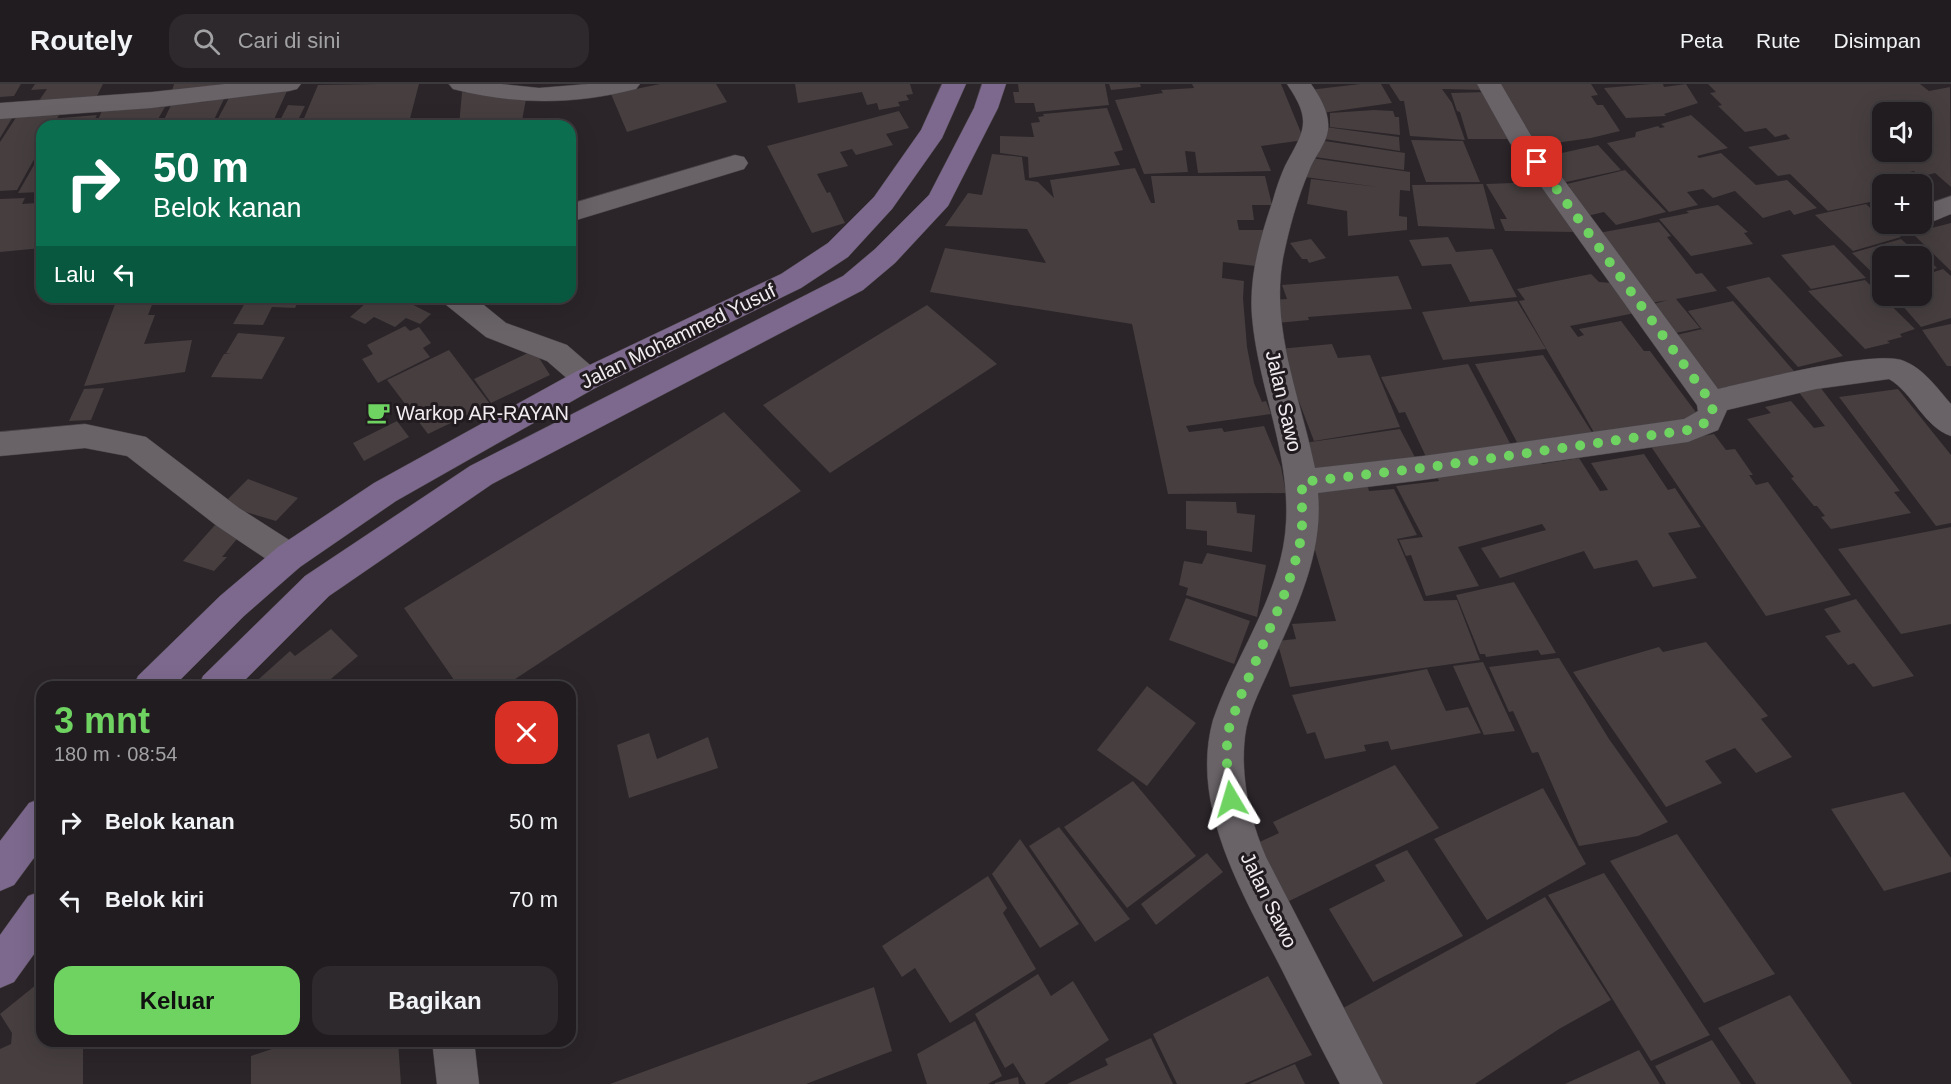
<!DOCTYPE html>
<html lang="id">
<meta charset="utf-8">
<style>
:root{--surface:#201c1f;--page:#2d292c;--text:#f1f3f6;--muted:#a2a1a4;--line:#3d3a3d;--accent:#6ed361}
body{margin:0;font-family:Arial,sans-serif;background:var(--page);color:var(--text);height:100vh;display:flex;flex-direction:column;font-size:22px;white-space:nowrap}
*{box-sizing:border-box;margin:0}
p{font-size:20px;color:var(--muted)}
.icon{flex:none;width:33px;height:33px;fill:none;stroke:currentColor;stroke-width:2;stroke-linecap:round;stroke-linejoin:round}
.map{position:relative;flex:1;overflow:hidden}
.sheet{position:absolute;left:36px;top:597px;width:540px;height:366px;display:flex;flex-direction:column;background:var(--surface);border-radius:18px;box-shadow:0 6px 24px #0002,0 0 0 2px var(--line)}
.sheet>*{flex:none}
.hud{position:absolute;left:36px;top:36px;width:540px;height:183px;border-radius:18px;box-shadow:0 6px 24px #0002,0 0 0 2px var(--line);background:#0b6e4f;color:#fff;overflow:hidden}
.fabs{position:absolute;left:1872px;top:18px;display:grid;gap:12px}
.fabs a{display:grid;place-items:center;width:60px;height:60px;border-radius:12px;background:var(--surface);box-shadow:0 6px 24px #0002,0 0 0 2px var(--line);font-size:30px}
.pin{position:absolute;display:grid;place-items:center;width:51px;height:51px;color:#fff;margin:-26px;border-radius:12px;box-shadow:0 3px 9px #0006}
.me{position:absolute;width:66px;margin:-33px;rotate:353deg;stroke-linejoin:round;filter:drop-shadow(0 0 4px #0008)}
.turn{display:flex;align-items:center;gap:21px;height:126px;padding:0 18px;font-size:27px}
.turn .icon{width:78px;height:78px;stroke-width:2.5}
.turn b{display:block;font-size:42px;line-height:51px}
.then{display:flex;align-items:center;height:57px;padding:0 18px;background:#0003;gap:12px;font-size:22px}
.round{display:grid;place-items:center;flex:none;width:63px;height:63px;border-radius:18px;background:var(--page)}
.headline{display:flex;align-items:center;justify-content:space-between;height:102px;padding:0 18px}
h1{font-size:36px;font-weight:600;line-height:45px;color:var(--accent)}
.primary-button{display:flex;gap:12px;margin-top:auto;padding:12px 18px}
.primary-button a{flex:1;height:69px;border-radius:18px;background:var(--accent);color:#111;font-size:24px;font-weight:600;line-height:69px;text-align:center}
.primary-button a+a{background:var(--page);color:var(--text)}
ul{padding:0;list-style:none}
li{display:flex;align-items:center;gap:18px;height:78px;padding:0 18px}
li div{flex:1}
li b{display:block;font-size:22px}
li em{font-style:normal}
header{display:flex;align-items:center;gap:36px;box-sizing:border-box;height:84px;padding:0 30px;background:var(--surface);border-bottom:2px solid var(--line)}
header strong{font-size:28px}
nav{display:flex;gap:33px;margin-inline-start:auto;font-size:21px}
.search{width:420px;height:54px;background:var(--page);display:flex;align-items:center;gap:15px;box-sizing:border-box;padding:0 21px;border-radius:18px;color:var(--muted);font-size:22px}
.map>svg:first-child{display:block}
.building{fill:#463e3f;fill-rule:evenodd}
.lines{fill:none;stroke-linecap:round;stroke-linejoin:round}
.street-casing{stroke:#484347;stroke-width:1}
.secondary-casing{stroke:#484347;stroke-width:1}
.street{fill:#696367;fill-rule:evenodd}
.secondary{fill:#7c698d;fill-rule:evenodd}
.route{stroke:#6ed361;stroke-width:10;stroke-dasharray:0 18}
.labels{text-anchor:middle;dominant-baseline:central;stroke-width:6;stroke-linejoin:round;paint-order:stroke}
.street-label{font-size:20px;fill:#f0ecef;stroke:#211b1f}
.poi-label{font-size:20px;fill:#f0ecef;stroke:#211b1f;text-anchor:start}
</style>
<header>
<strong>Routely</strong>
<div class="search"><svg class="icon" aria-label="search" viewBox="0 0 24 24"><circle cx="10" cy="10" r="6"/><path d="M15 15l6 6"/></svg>Cari di sini</div>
<nav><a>Peta</a><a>Rute</a><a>Disimpan</a></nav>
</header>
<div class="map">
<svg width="1951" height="1000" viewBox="0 0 1951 1000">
<rect width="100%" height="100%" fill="#2b2529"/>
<path class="building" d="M0,0h21l-7,12 -14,1z
M35,0h68l-8,16 -59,5 11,-16 -16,1z
M174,0h50l-1,5 -52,5z
M377,0h42l-11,42h-103l1,-3h-4l16,-38z
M660,0h56l11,18 -100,30 -16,-38z
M795,0h115l3,10 -7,1 3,5 -11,2 2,4 -21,4 -2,-7 -10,2 -5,-13 -64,11z
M1018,0h87l4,21 -73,7 -2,-9h-19l-2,-11h6z
M1109,0h31l1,3 -30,3z
M1192,0h89l23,56 -43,6 10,25 -73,2 -3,-21 -10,-1 3,21 -44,2 -29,-74 48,-7 -2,-3 33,-2z
M1360,0h21l11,19 -70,10 -13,-23z
M1389,0h93l3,6 -43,-1 10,14 13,37 -55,-4 -6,-35h-4z
M1491,0h100l7,11 -7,1 6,9h6l17,26 -29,7 -64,9z
M1651,0h12l1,3 22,-3 12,19 -34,11 2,2 -40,2 -22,-30z
M1708,0h212l9,7 21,-4 1,100 -16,-14 -15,4 -6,-6 -31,7 8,6h-9v30l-12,-12 -42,9 -38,-37 -12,2 -30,-29 42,-8 -4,-5 -11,3 -9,-9 -21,4 -27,-26 4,-1 -12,-12 6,-1zM1882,28h40v40h-40z
M287,7l-16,35h-57l16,-30z
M462,8l64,7 -5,27h-62z
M1487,8l27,47h-46l-8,-27 -3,-1 -6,-18z
M209,15h15l-13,27h-50l11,-23 35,-1z
M288,21l17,1 -10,20h-18z
M165,23l-11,19h-59l7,-15z
M1107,24l16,42 -9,2 6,13 -91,13 -1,-21 -28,-4v-17l34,1 -3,-14 9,-1 -2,-5 6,-1 -1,-2z
M1374,26l19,1 2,6h4l1,18 -70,-8v-14z
M899,27l10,17 -23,6 7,11 -37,10 -4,-6 -12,3 8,14 -31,8 10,19 3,-1 15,31 -33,10 -45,-87z
M14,31l-14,23v-22z
M59,31l-6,11h-11v19l-25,45 -17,1v-49l17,-26z
M97,31l-6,11h-35l5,-8z
M1691,31l37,33 -31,8 2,2 22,-5 35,32 31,-5 30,28 -23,7 -4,-5 -27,8 -28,-27 -22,7 -10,-9 -16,3 11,13 -29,7 -62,-69 28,-6 1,-5 22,-6 2,2 5,-1 -4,-3z
M1318,42l81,11 1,14 -82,-13z
M1318,56l87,13 -1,17 -89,-13z
M1411,56l52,1 17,41h-54z
M1598,61l23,25 -64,14 -18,-26z
M42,67v35l-2,6 -22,1z
M992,70l30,3 3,23 13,2 16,16 -4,-18 85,-12 16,35h4l-4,-27h114l7,29h-20l2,15h-17l2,10h26l-2,37 -40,-5 -1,16 22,3 -1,17 4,49 7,36 8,19 4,-1 5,13 -85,12 3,6 33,-4 2,4 40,-6 17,41 5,26 -118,1 -36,-170 -202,-32 15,-44 101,15 -19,-34 -82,-3 23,-33 14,2z
M1311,74l99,14v19l-10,-1 -1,26 8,1v13l-59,6 -1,-25 -40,-7 4,-25 67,8 -73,-10z
M1625,86l41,42 -50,13 -12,-13 -17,4 -20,-28 3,-1 -3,-3z
M1544,98l31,50 -70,-1 -5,-12h7l-21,-35z
M1483,100l12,45 -77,-3 -6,-41z
M42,109v55l-42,4v-53l25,-1 -3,6 15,-1z
M1866,120l16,15v5h5l14,13 -48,14 -38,-36z
M1718,121l30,27 -4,1 9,11 -62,12 -32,-37 30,-6 -3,-2z
M1659,138l12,14 -4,1 29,37 6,-1 15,18 -41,8 24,29 -34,7 -20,-29 22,-6 -17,3 -58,-69z
M1951,139v48l-39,-38z
M1448,153l8,15 36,-3 25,48 -47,5 -19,-38 -29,2 -13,-26z
M1311,155l15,19 -17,5 -2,-4h-5l-12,-16z
M1901,155l18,16 4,-1 14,14 -15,5v-17h-40v26l-30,-29z
M1834,161l32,33 -55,11 -30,-34z
M1943,185l8,7v42l-30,9 -27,-31h28v-20z
M1591,190l8,8 13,1 23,30 -65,13 8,11 6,-2 -5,-6 42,-8 23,30h6l51,68 -105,17 -77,-135 6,-1 -8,-11z
M1398,192l14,33 -104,8 1,3 -32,3 -7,-23 17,-1 -5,-14z
M1769,193l74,79 -45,11 -72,-80z
M1865,196l50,49 -15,5 2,3 -15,4 3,2 -25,6 -57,-58z
M155,213l-7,18h7l-11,29 48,-4 -7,32 -101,14 33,-87z
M229,213h71l-5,11 -23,-1 -9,18 -30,-1 12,-21 -19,-1z
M373,213h25l33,17 -11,10 -14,-6 -11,9 -21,-10 -9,7 -15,-7z
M1517,217l29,48 -103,11 -21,-48z
M1733,217l67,77 -76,19 -56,-60 34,-8 2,3 -16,-21z
M927,221l70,59 -167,109 -67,-68z
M1951,240v42h-4l-25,-36z
M405,242l5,5 9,-4 12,16 -8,5 7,9 -52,26 -16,-24 11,-5 -6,-9z
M238,249l47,4 -23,42 -51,-2 13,-23 7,-1h-5z
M1332,260l6,14 32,-3 30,72 -86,14 -35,-92z
M449,266l41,54 -62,30 -41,-54z
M534,266l16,25 -59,28 -17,-24z
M1543,271l50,79 -75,10 -43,-80z
M1468,280l44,83 -85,12 -22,-47 -6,1 -18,-36z
M1820,303l80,104 -6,1 17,21 -80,16 -10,-12 4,-1 -8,-10h-3l-23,-28 3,-1 -47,-58 24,-6 -6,-6 26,-6 23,27 11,-2 -27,-35z
M104,304l-13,32 -22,1 15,-32z
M1898,305l53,66v68l-15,3 -97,-129z
M724,328l77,79 -298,196h-44l-55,-79z
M397,337l12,16 -45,24 -11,-18z
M1400,345l17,32 -107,16 -13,-33z
M1714,350l12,16 9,-1 18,26h-4l7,10 12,-3 83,113 -85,21 -116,-171z
M1644,370l24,36 7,-2 26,39 -33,6 29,45 -44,9 -16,-27 -43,9 -10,-18 -84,27 -19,-30 65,-18 -4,-6 -84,23 21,39 -53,10 -15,-41 -5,1 -7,-16 24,-3 -27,-51 43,-5 -3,-6 103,-15 3,4 37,-6 21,33 8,-1 -17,-27z
M248,395l50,19 -22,23 -54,-16z
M1367,400l2,7 25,-2 23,46 -20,4 27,62 33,-1 23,60 -190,27 -13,-46 19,-2 -4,-15 44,-3 -33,-111 4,-23z
M1186,417l50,1 1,11 18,2 -3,37 -45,-7v-14l-21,-2z
M215,441l26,9 -19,23h5l-13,14 -31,-10z
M1951,443v97l-50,10 -63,-85z
M1207,469l59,12 -9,52 -71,-22 2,-7 -9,-3 5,-24 18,3z
M1514,498l42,71 -15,2 -3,-5 -52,7 -1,-3h-5l-24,-59z
M1186,514l64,23 -16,43 -65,-24z
M1856,515l58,77 -41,11 -19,-24 -6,2 -23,-29 16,-4 -17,-23z
M331,545l27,27 -33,28 3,3h-78l40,-36 5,5z
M1706,558l62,74 -7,3 31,38 -36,16 -21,-25 -30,13 17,22 -56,24 -93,-135 86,-25 4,5z
M1559,574l50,81 59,83 -30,14 -59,10 -41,-94 -6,1 -19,-42 -4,1 -20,-45z
M1483,578l32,69 -31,4 -31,-69z
M1427,585l19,42 22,-4 13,26 -90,17 -3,-9 -24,4 2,6 -41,8 -10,-27 -8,2 -15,-39z
M1147,602l49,37 -49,63 -50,-36z
M649,649l8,26 51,-22 10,31 -89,30 -12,-53z
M1395,681l44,63 -160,78 -26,-61 26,-12 -6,-11z
M1133,697l63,75 -69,52 -63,-81z
M1543,704l43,76 -99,56 -53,-81z
M1904,708l47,66v14l-67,19 -53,-82z
M1059,743l71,92 -35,23 -66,-96z
M1677,750l98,140 -71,29 -94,-142z
M1020,755l59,85 -39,24 -48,-74z
M1407,766l56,86 -90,46 -44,-73 56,-28 -10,-16z
M1207,769l16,19 -67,53 -15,-21z
M1604,789l106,162 -59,26 -103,-166z
M988,792l19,32 -4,5 33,56 -86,54 -35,-55 -13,9 -20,-31z
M1545,813l66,103 -52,29 -84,55h-94l-45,-72z
M1038,890l13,22 22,-15 36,59 -65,44h-18l-13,-21 -8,5 -30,-54z
M1268,892l44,79 -68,29h-67l-24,-50z
M42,896v61h41v43h-83v-35l11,-5 1,-11 -12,-19z
M874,903l18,64 -86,33h-196z
M1790,911l62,89h-96l-38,-56z
M975,937l27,55 -14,8h-61l-10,-30z
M1151,954l22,46h-106l41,-19 -3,-6z
M1712,956l29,44h-75l-11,-18z
M280,957h118l3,43h-150v-28l21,-7v-6z
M1639,966l21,34h-95z
M1295,980l10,20h-56z
M1018,993l1,7h-24v-1z"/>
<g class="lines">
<defs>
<path id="street" d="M225,0h76l-4,5 -8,2 -137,17 -152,11v-16l152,-11z
M449,0h52l38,4 49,-4h52l-4,5c-62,16 -121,16 -183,0z
M1287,0h24c9,13 19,29 17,46 -2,15 -14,27 -19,41 -12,28 -20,58 -26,87 -13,71 18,141 32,210l108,-12 261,-37 14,-8 -1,-6 -187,-262 -33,-59h24l29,50 188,255c34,-8 159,-40 186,-28 20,8 33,27 47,43v32c-27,-9 -38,-43 -62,-57l-73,10 -89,21 -9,20 -30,12 -265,38 -105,13c6,64 -25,122 -50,179 -9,20 -20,41 -23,64 -5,41 5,84 21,121l117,227h-43c-20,-38 -39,-76 -58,-114 -38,-74 -93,-163 -69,-250 21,-62 64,-119 72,-185 9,-76 -27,-145 -33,-219 -3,-40 8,-78 21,-116 3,-11 7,-23 12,-34 19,-36 28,-44 2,-82z
M735,71l9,2 4,6 -4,6 -174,53v-18z
M1951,112v18c-10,4 -20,9 -31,10l2,-18z
M441,213h33l32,26 61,22 30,26 5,8 -5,8 -10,3 -10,-3 -30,-26 -61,-24 -41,-33z
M85,340l61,13 93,71 61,39 5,10 -5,10 -11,4 -11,-4 -61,-41 -90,-70 -42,-8 -85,8v-24z
M437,957h34l4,8 4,35h-42l-4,-35z"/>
<path id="secondary" d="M942,0h24l-24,54 -50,71 -44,48 -47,31 -204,99 -201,114 -96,66 -56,49 -71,71h-40l5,-11 82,-80 58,-49 96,-64 203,-112 204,-97 47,-31 46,-46 47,-67z
M982,0h24l-8,24 -50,98 -53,57 -32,27 -371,194 -163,112 -91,91h-40l5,-11 102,-100 165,-110 373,-190 32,-27 54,-54 45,-87z
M42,714v49l-28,38 -14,6v-50l29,-38z
M42,807v52l-28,39 -14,6v-53l28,-39z"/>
</defs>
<use href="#street" class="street-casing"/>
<use href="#secondary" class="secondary-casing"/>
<use href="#street" class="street"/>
<use href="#secondary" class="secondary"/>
</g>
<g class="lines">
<path class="route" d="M1231,715l-4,-19v-46l12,-34 44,-102 11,-32 8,-31v-53l121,-14 265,-38 19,-8 6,-10 -2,-10 -174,-240"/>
</g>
<defs>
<symbol id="cafe-bare" viewBox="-9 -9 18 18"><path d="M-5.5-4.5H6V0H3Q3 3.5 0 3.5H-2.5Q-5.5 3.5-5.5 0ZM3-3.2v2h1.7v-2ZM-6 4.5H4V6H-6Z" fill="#6ed361" stroke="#211b1f" stroke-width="2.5" paint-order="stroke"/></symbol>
</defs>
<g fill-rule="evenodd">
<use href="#cafe-bare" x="362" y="312" width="33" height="33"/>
</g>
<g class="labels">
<g class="street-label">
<text transform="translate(678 252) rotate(-26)">Jalan Mohammed Yusuf</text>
<text transform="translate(1284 317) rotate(77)">Jalan Sawo</text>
<text transform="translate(1269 816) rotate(64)">Jalan Sawo</text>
</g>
<g class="poi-label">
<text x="396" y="329">Warkop AR-RAYAN</text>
</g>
</g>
</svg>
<div class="fabs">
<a><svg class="icon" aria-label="sound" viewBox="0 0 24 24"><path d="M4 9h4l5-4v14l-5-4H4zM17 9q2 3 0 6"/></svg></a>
<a>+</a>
<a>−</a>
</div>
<div class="pin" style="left:1537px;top:78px;background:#d93025"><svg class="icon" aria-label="arrive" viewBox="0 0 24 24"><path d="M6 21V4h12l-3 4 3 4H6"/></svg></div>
<svg class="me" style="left:1231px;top:715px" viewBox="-20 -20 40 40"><path d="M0-17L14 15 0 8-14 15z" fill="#6ed361" stroke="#fff" stroke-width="4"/></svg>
<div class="hud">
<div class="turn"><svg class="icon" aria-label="right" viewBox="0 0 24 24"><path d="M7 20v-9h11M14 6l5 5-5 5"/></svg><div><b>50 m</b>Belok kanan</div></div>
<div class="then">Lalu<svg class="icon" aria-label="left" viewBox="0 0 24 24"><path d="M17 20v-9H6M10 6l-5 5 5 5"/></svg></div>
</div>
<section class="sheet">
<div class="headline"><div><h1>3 mnt</h1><p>180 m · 08:54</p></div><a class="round" style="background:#d93025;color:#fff"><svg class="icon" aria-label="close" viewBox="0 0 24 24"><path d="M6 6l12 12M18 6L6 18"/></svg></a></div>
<ul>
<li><svg class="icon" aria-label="right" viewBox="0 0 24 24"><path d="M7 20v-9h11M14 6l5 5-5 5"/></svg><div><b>Belok kanan</b></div><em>50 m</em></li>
<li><svg class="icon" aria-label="left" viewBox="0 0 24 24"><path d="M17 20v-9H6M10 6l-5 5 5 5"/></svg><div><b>Belok kiri</b></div><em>70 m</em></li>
</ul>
<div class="primary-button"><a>Keluar</a><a>Bagikan</a></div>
</section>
</div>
